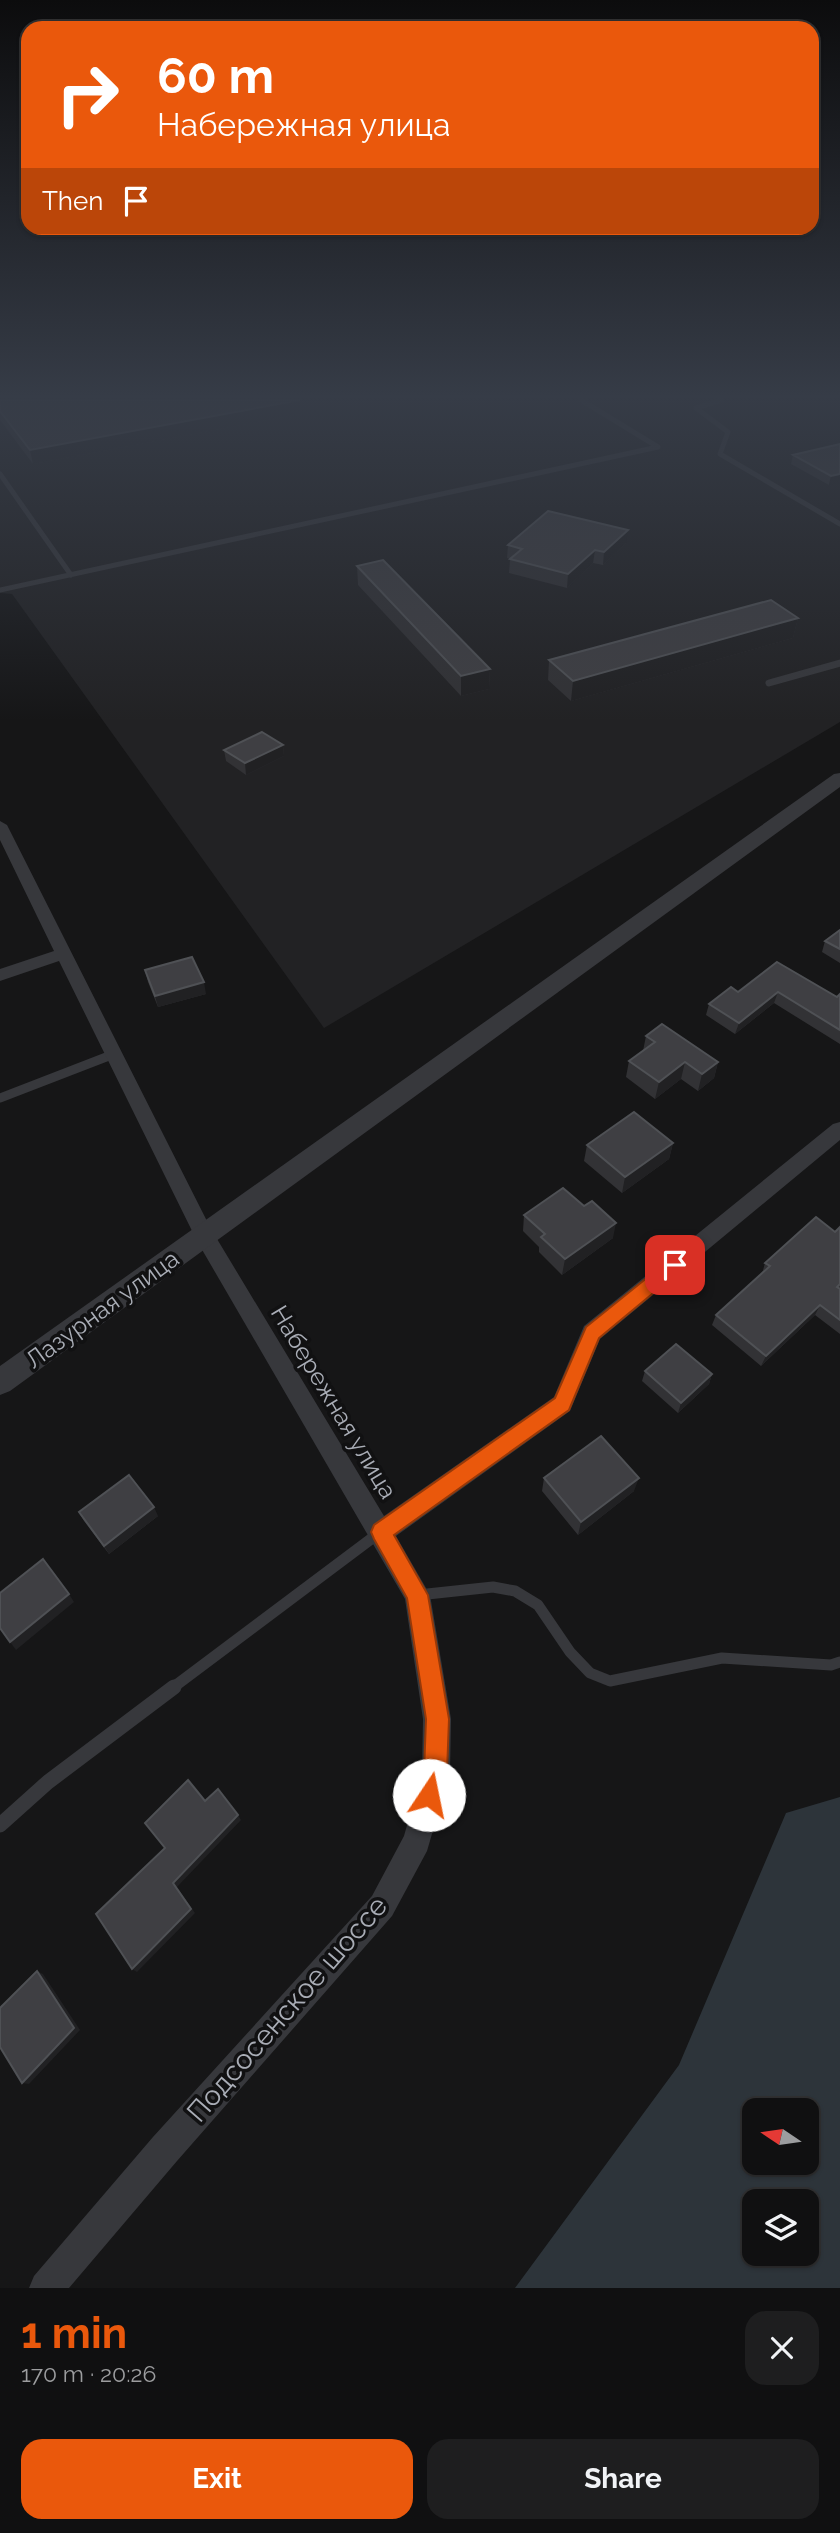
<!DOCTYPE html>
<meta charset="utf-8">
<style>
:root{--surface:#101011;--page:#1e1e1f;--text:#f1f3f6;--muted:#9c9d9f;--line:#303031;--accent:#ea580c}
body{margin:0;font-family:Raleway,sans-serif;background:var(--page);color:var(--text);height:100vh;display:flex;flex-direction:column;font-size:26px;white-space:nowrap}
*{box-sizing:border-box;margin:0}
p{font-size:23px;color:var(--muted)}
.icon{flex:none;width:38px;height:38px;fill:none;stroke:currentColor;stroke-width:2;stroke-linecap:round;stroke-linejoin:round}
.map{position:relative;height:2288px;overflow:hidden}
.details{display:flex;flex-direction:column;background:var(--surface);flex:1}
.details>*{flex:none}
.top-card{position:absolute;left:21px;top:21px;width:798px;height:214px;border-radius:21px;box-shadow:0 2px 5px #0004,0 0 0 2px var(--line);background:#ea580c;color:#fff;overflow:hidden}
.needle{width:46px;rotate:283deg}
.fabs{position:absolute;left:742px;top:2098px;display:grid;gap:14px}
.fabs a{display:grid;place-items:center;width:77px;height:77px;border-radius:14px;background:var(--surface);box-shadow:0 2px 5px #0004,0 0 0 2px var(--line);font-size:35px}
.pin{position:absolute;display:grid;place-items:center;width:60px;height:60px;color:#fff;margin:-30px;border-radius:14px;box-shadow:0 4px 10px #0006}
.me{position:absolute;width:77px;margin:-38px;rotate:11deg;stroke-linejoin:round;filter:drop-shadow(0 0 5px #0008)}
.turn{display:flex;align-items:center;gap:24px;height:147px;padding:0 21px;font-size:32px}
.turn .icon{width:91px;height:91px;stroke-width:2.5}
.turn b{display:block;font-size:49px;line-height:60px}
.then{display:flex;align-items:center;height:66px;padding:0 21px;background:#0003;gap:14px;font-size:26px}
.round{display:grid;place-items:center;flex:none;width:74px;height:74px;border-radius:21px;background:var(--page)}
.overview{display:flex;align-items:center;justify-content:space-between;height:119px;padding:0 21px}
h1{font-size:42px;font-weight:700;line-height:52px;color:var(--accent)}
.primary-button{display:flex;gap:14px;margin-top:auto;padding:14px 21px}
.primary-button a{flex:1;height:80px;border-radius:21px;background:var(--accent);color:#fff;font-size:28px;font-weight:700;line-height:80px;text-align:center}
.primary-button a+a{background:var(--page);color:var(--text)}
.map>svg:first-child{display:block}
.built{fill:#222224}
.water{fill:#2d343a;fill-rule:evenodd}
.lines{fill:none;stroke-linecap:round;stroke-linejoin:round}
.service-far4{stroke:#37383c;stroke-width:5}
.service-far3{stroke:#37383c;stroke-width:7}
.service-far2{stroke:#37383c;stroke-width:9}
.service-far1{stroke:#37383c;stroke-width:11}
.service{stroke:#37383c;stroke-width:15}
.minor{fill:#37383c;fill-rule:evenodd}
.tertiary{fill:#37383c;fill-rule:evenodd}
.wall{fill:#323235}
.shaded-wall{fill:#212123}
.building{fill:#3f3f43;stroke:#4f5155;stroke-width:2}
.route{fill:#ea580c;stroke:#983908;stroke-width:2}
.labels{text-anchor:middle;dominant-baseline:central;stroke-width:7;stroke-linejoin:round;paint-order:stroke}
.street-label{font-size:24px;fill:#a9adb6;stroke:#111112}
.near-street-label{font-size:28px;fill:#a9adb6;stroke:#111112}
</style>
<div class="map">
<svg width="840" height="2288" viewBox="0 0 840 2288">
<rect width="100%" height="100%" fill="#161617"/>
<path class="built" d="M0,400h840v322l-516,306 -312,-434 -12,-1z"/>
<path class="water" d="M840,1797v491h-325l164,-223 107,-252zM754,2110h53v53h-53zM754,2202h53v52h-53z"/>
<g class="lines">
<path class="service-far4" d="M722,400l-26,8 32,24 -8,22 120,70
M0,474l71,101
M0,590l658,-143 -77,-47"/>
<path class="service-far3" d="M769,683l71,-20"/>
<path class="service-far2" d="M0,1098l114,-44"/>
<path class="service-far1" d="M418,1595l75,-8 22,4 23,14 32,47 20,21 20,8 112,-23 109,7 9,-3
M171,1689l208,-156"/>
<path class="service" d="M0,1825l48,-43 126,-95"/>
<path class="minor" d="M0,821l7,4 204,404 173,287 170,-119 30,-71 249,-202 7,-2v18l-240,199 -30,72 -174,125 34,59 21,124 -1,53 -23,79 -35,65 -215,245 -108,127h-40l5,-12 119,-139 219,-241 32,-60 18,-64 1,-53 -18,-120 -208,-358 -138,-280 -59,20v-12l54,-18 -54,-111z"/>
<path class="tertiary" d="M840,773v14l-830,604 -10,4v-29l834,-592z"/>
</g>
<path class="wall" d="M0,400l364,2 -331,62 -33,-44z
M840,444l-11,41 -38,-21 2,-9z
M626,543l-23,22 -10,-2 -26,25 -58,-15 1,-14 -3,-1 1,-13z
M357,566l133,103 -1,20 -28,7 -103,-111z
M798,618l-5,20 -222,63 -23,-21 1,-20z
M283,745l1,11 -38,19 -20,-14 -2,-11z
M840,930v33l-18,-11 3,-11z
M777,962l60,35 3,-3v50l-66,-41 -39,31 -29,-19 3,-11 29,-12z
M145,970l61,24 -48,13 -10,-25z
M646,1036l72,26 -4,16 -16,13 -17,-12 -26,20 -29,-22 3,-16 14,-10z
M673,1143l-4,16 -47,34 -38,-32 3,-16z
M524,1215l89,23 -51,37 -23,-23v-5l-16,-16z
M840,1227v107l-25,-19 -54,51 -49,-41 4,-10 46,-41 3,-11 70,-31z
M645,1371l67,3 -3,10 -31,29 -36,-32z
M544,1478l90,13 -56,44 -36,-44z
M79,1512l79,4 -49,38 -25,-33z"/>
<path class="shaded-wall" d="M300,400h64v2l-331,62 -3,-14z
M840,474v9l-11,2 2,-9z
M628,530l-2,13 -23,22 1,-13z
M595,550l-2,13 -26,25 1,-14z
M798,618l-5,20 -222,63 2,-20z
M490,669l-1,20 -28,7v-20z
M283,745l1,11 -38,19 -1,-12z
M204,982l2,12 -48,13 -3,-11z
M778,992l-4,11 -39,31 4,-11z
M685,1062l-4,17 -26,20 4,-17z
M718,1062l-4,16 -16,13 4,-17z
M673,1143l-4,16 -47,34 3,-16z
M616,1223l-3,15 -51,37 3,-16z
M820,1305l-5,10 -54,51 5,-10z
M712,1374l-3,10 -31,29 3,-10z
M639,1478l-5,13 -56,44 3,-13z
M154,1507l4,9 -49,38 -5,-8z
M69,1594l5,8 -58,48 -6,-8z
M238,1815l3,5 -64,67 18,26 -58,59 -5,-3 41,-86z
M37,1971l6,3 37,56 -51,54 -7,-1z"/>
<path class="building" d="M0,400h300l-270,50 -30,-39z
M840,444v30l-9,2 -38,-21z
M548,511l80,19 -24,22 -9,-2 -27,24 -58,-15 12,-10 -14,-4z
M383,560l107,109 -29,7 -104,-110z
M771,600l27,18 -225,63 -24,-21z
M262,732l21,13 -38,18 -21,-13z
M840,930v19l-15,-8z
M192,957l12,25 -49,14 -10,-26z
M777,962l60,35 3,-3v36l-62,-38 -39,31 -30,-19 22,-17 7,5z
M662,1024l56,38 -16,12 -17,-12 -26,20 -30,-21 26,-19 -9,-6z
M634,1112l39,31 -48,34 -38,-32z
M563,1188l21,18 8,-5 24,22 -51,36 -24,-22 4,-3 -21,-19z
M816,1217l19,15 5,-5v57l-3,3 3,2v31l-20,-15 -54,51 -50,-41 54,-49 -5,-3z
M676,1344l36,30 -31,29 -36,-32z
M601,1436l38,42 -58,44 -37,-44z
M129,1475l25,32 -50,39 -25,-34z
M43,1559l26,35 -59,48 -10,-14v-35z
M188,1780l17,21 13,-12 20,26 -65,68 18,26 -59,60 -36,-55 69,-66 -20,-25z
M37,1971l37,57 -52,55 -22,-36v-39z"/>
<linearGradient id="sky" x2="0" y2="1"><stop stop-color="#0c0c0d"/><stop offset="0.55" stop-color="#363c47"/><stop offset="1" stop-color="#363c47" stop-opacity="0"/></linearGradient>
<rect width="840" height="721" fill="url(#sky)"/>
<path class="route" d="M675,1258l6,2 2,5 -2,5 -82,68 -30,72 -175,125 34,60 21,124 -2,53 -9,32 -9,3 -8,-3 -3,-9 6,-23 2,-53 -19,-121 -33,-59 -3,-7 3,-7 181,-127 31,-71 83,-67z"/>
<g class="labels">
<g class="street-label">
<text transform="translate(102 1309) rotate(-36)">Лазурная улица</text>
<text transform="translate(334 1402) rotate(59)">Набережная улица</text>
</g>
<g class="near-street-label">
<text transform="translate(287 2009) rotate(-49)">Подсосенское шоссе</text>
</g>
</g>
</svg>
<div class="fabs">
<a><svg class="needle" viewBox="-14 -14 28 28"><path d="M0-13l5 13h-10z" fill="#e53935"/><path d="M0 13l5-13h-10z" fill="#9c9d9f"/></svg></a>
<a><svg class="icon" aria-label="layers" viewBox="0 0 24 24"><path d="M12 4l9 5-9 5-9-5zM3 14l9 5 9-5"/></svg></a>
</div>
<div class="pin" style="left:675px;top:1265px;background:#d93025"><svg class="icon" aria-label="arrive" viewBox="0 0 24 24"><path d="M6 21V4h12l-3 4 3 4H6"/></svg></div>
<svg class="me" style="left:429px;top:1795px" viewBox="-20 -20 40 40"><circle r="19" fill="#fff"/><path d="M0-13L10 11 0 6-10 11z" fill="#ea580c"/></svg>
<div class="top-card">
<div class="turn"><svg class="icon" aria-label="right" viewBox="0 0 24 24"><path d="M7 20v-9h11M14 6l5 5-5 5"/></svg><div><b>60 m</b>Набережная улица</div></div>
<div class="then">Then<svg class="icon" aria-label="arrive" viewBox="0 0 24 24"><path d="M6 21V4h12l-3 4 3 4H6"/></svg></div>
</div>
</div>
<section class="details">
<div class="overview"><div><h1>1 min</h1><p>170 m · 20:26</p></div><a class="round"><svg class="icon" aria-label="close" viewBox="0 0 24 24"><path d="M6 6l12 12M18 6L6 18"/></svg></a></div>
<div class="primary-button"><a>Exit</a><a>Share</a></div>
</section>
